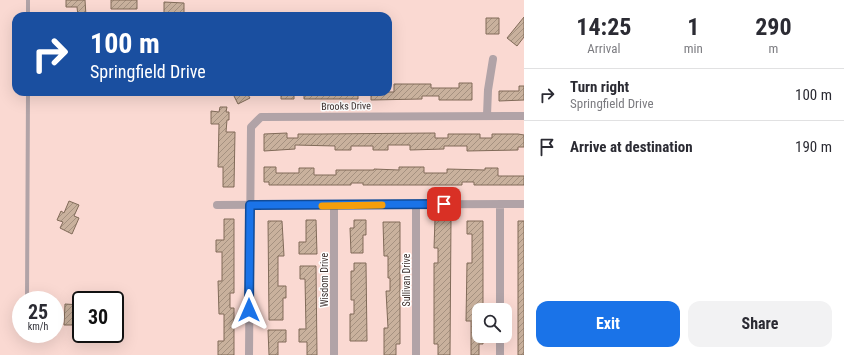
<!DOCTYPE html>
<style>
:root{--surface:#fff;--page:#f2f2f3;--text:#2b2b33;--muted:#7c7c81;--line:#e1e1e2;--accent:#1a73e8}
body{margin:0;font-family:"Roboto Condensed",sans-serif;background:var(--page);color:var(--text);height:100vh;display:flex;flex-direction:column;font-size:15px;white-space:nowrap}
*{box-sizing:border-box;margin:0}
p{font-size:13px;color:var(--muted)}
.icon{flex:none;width:22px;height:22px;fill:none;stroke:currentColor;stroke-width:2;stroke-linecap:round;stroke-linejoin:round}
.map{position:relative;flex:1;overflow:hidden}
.details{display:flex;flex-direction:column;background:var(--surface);width:320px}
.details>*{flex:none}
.hud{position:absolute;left:12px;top:12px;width:380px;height:84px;border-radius:12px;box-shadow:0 4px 16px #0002;background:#1a4fa0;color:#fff;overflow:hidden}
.controls{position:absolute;left:472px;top:303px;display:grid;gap:8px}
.controls a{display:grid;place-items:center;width:40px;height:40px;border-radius:8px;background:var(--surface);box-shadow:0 4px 16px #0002;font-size:20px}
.speed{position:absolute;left:12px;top:291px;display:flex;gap:8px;font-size:20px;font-weight:700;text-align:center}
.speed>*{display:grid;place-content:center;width:52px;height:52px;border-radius:50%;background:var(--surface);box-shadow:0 4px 16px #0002;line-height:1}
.speed small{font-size:10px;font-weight:400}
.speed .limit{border:2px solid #111;border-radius:6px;background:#fff;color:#111}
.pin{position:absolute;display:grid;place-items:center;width:34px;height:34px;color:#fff;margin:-17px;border-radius:8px;box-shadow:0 2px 6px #0006}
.me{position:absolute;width:44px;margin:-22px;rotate:0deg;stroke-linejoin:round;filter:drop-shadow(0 0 3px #0008)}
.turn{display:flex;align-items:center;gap:14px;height:84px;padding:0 12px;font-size:18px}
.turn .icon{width:52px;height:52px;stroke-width:2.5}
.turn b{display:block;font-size:28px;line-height:34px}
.eta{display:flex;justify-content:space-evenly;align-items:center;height:68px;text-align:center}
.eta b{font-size:24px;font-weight:700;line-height:28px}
.cta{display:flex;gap:8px;margin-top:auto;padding:8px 12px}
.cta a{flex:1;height:46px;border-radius:12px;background:var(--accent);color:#fff;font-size:16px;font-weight:700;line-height:46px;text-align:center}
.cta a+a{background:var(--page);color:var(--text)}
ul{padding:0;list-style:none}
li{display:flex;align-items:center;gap:12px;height:52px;padding:0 12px;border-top:1px solid var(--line)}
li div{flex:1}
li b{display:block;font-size:15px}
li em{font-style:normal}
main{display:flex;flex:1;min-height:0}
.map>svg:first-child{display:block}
.building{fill:url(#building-hatch);stroke:#816b59}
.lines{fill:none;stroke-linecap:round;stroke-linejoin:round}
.lane{stroke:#b1a3a7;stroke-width:4}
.street{stroke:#b1a3a7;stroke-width:8}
.route-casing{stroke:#114b97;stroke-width:10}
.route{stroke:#1a73e8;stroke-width:7}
.slow{stroke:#f59e0b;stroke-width:7}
.labels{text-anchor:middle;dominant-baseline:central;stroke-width:3;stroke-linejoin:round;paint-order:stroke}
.street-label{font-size:10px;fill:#3e312f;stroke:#fff}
</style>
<main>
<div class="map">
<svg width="524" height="355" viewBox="0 0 524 355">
<defs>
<pattern id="building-hatch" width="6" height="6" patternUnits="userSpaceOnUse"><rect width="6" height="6" fill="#c9b19d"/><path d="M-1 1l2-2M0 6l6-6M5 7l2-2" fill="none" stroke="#a59180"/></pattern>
</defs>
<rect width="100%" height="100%" fill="#fad9d2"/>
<path class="building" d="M66,0h19l1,16h-8l-1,-9h-11z
M111,0h26v9h-26z
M164,2l20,1v13h-20z
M524,17v20l-7,9 -10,-8z
M486,18h13v16h-13z
M459,83h13v17h-33v-4h-17v3l-51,1v-8h23v-8h37v4h28z
M519,86h5v14l-25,1v-10h20z
M232,92h14l4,6 -12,6z
M281,92h13v7h-13z
M304,92h54v7h-54z
M220,107h7l-1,5h3v8h-2l-1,12h9l-1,55h-11v-20h-5l1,-43h-8v-13l8,1z
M287,133v5h11v-4h20l117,-1v5h13v-4h32v4h12v-4h26l6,1v12h-6v3l-51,1v-5h-23v3l-34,1v-5h-22v5h-15v-4h-22v4h-16v-4l-40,-1v4l-31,2v-17z
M264,167h12v6h23v-5h15v7h22v-5h38v-1l25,1v-3h25v6h23v-4l38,1v-2h13v8h26v9h-50v-3h-12v3h-99v-2h-12v2h-82v-3h-5z
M69,201l10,4 -5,11 5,2 -7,16 -12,-6 3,-6 -6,-2 4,-9 3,2z
M224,219h10v74h-4v15h4v47h-16v-14h6v-27h-5l-1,-33h4v-29h-6v-12h8z
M435,219h16l-1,136h-12v-11h-4v-81h4v-15h-4z
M306,220h10l1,34h-18v-12h7z
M354,220h12v15h-3v18h-12l-1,-25h4z
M268,221h14l2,35h-6v30h8v12h-3v22h-14z
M467,221h16v89h-4v26h4v8h-4v11h-8v-34h-5l1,-58h5v-29h-5z
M518,221h6v134h-6z
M383,222h17v122h-4v11h-12v-27h4l-2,-37h4v-13h-2v-22h-4z
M354,263h12l1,78h-17v-27h4v-14h-3v-29h3z
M300,266h16l1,89h-10v-13h-8v-13h7l-1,-50h-5z
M65,304l16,1v9h-5v11h-12z
M268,330h18v12h-8v13h-9z"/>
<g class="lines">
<path class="lane" d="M28,16v-16
M27,300l1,-208"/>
<path class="street" d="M487,115l1,-25 5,-31
M500,204v106
M217,205l307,-1
M500,336v19
M249,355l2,-228 10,-10 263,-1
M334,355v-149
M416,355v-151"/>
</g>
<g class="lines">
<defs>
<path id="route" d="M249,310l1,-105 194,-1"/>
</defs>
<use href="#route" class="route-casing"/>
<use href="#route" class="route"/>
<path class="slow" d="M322,206l60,-1"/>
</g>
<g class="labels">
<g class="street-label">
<text transform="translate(346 106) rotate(-1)">Brooks Drive</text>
<text transform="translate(324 280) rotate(-90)">Wisdom Drive</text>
<text transform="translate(406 280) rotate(-90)">Sullivan Drive</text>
</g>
</g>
</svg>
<div class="controls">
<a><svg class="icon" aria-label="search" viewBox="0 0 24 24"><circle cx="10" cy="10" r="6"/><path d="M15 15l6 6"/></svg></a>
</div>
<div class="speed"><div>25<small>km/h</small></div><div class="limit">30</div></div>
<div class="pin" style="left:444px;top:204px;background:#d93025"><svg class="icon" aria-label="arrive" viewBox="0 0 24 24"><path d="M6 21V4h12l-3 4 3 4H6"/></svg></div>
<svg class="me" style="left:249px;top:310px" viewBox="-20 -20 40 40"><path d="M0-17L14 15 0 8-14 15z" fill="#1a73e8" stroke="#fff" stroke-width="4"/></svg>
<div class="hud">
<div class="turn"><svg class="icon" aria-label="right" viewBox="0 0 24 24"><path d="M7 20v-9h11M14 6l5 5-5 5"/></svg><div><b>100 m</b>Springfield Drive</div></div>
</div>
</div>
<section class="details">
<div class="eta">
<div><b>14:25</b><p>Arrival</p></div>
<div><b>1</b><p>min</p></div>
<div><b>290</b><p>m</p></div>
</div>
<ul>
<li><svg class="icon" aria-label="right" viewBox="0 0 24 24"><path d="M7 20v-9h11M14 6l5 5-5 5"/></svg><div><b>Turn right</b><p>Springfield Drive</p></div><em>100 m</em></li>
<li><svg class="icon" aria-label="arrive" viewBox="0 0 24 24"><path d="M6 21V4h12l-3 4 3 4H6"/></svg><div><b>Arrive at destination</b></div><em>190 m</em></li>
</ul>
<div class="cta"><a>Exit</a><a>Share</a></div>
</section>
</main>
